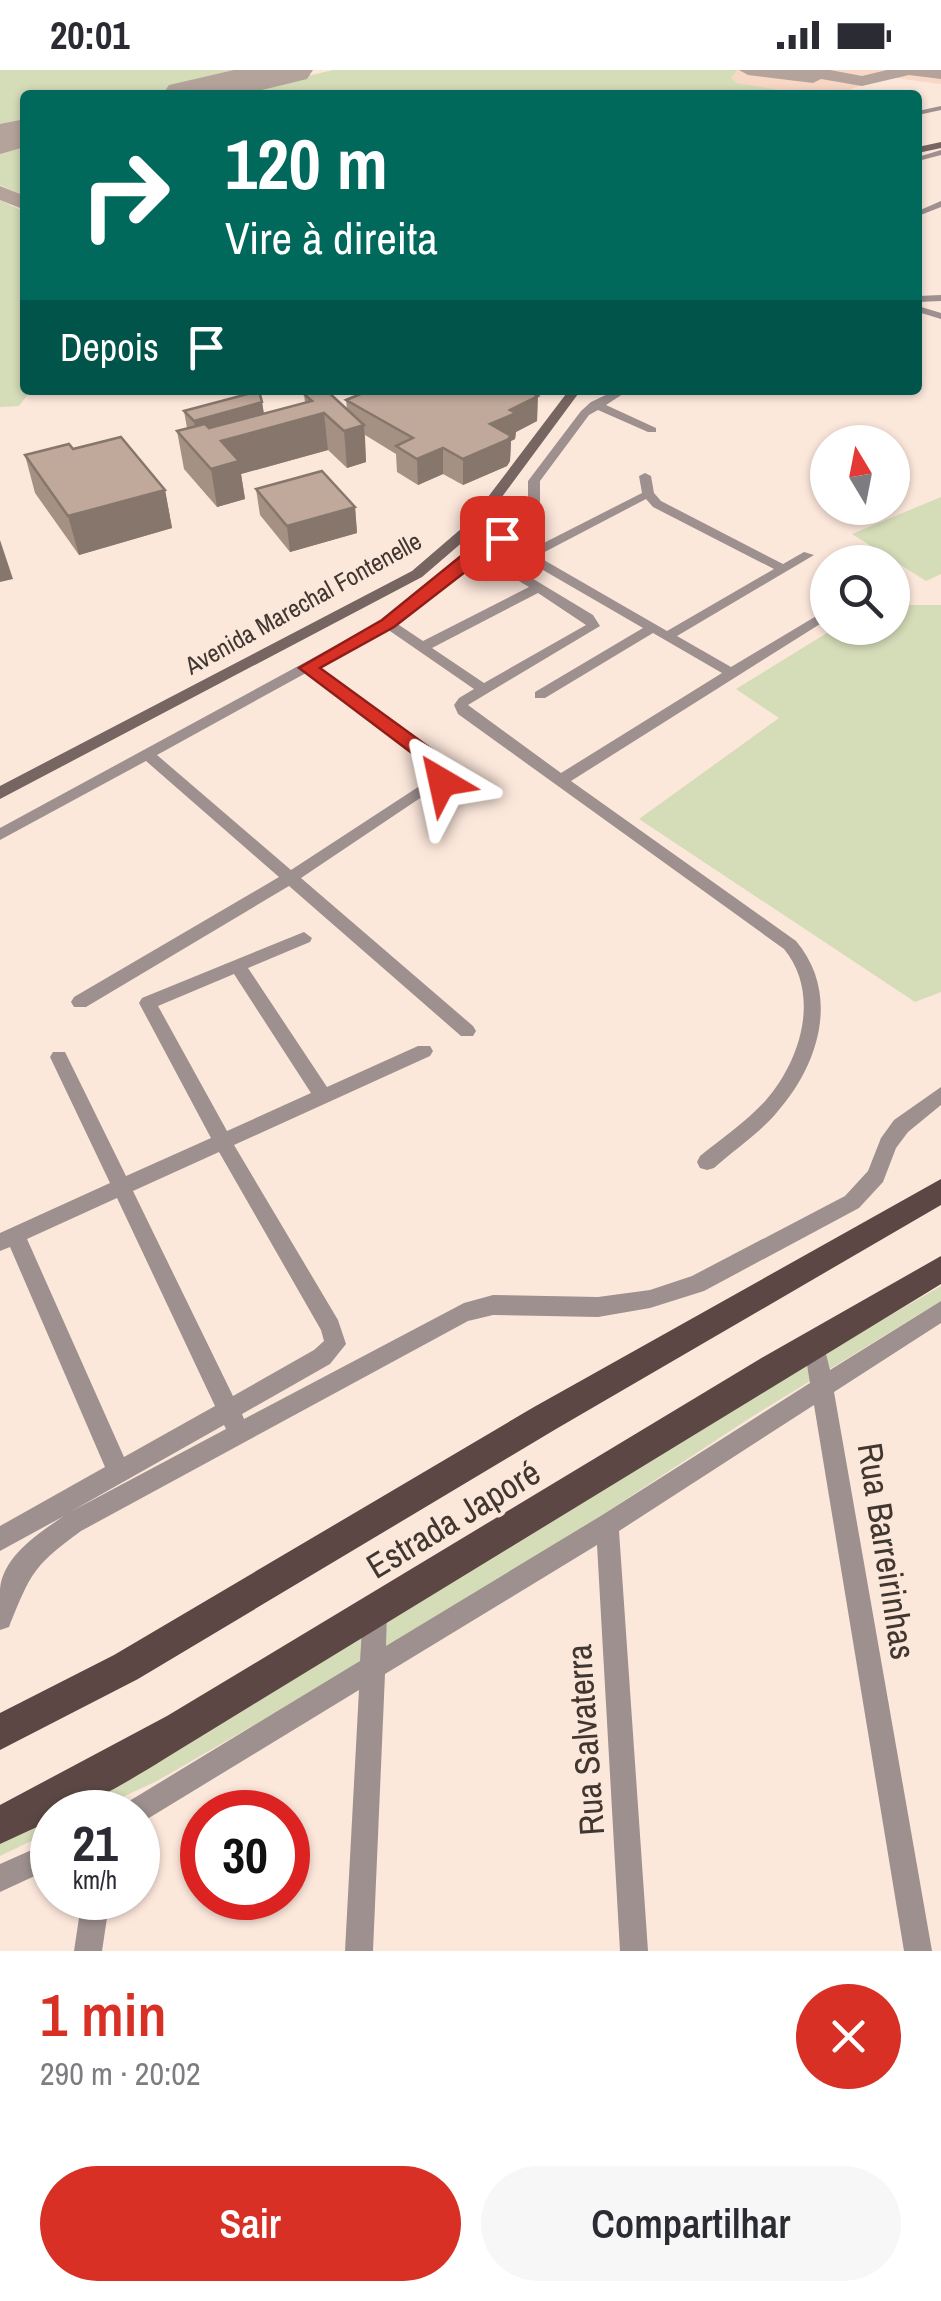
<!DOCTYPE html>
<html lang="pt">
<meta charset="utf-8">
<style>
:root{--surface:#fff;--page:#f7f7f7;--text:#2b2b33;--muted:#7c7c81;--accent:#d93025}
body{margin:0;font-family:"Archivo Narrow",sans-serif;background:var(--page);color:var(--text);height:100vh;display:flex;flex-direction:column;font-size:38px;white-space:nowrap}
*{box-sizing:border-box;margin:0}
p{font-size:32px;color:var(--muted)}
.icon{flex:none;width:55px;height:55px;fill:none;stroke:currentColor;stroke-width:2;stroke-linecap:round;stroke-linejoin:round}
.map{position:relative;height:1881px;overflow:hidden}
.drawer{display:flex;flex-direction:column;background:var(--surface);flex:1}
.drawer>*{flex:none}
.banner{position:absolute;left:20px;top:20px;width:902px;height:305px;border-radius:10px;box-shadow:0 2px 8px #0004;background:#00695c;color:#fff;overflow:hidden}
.needle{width:65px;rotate:350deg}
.fabs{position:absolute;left:810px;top:355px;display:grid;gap:20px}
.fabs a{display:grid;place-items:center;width:100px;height:100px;border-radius:50%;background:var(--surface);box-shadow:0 2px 8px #0004;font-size:50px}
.speed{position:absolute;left:30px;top:1720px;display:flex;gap:20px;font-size:50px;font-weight:700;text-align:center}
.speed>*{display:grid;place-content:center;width:130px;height:130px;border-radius:50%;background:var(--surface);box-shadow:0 2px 8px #0004;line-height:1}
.speed small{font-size:25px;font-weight:400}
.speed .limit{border:15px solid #d22;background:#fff;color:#111}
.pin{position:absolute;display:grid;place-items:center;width:85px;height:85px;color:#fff;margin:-42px;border-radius:20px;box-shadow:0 5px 15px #0006}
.me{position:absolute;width:110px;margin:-55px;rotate:324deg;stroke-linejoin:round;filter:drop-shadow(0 0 8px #0008)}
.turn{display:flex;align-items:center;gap:35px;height:210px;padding:0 40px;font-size:45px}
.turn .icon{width:130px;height:130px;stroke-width:2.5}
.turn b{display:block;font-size:70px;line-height:85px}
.then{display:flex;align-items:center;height:95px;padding:0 40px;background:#0003;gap:20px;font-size:38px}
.round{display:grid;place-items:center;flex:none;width:105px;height:105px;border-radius:52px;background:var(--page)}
.summary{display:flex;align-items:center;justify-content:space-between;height:170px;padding:0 40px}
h1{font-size:60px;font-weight:600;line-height:75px;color:var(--accent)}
.action{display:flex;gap:20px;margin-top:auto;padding:20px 40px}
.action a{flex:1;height:115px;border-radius:60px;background:var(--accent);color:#fff;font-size:40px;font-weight:600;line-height:115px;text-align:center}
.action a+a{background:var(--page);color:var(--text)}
.status{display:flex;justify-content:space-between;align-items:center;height:70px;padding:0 50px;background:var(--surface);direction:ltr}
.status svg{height:28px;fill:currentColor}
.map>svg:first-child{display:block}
.built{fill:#f8d7c5}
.green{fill:#d5dcb8}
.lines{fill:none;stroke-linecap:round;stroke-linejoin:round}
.taxiway{fill:#b4a39a;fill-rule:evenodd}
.runway{fill:#b4a39a;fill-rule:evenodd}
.minor{fill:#9d908e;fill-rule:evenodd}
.secondary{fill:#776562;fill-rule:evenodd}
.primary{fill:#5c4744;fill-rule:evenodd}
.wall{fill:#a59084}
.shaded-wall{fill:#86766c}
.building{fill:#c0a89a;stroke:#86766c;stroke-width:2.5}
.route{fill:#d93025;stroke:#8d1f18;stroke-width:2.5}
.labels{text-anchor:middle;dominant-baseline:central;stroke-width:8;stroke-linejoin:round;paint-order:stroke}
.far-street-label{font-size:25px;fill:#413731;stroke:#fce7db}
.near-street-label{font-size:35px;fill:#413731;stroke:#fce7db}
</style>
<div class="status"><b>20:01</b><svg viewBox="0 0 49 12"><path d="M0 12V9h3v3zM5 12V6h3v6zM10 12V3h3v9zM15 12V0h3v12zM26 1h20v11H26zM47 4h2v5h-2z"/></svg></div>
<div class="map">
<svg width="941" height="1881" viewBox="0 0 941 1881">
<rect width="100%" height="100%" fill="#fce7db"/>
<path class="built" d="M737,0h204v14l-54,-7 -37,12 30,6h-67l-76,-12 -6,-5z"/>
<path class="green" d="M0,0h251l-107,25h-119v28l-25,5z
M333,0h404l-6,8 6,5 76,12h-585z
M25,73v54l-25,-12v-36z
M0,130l25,12v178h23l-19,3 -10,13 -19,1z
M941,427v77l-15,7 -74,-47z
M893,535h48v387l-26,10 -276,-183 140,-101 -43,-29 99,-61h57z
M941,1216v15l-188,115 -267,175 -329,190 -67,31h-38v19l-52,25v-26z"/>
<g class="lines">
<path class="taxiway" d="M739,0h91l32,6 25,-6h54v9l-32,-4 -47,11 -41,-7 -8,4 -65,-8z
M0,116l25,10v14l-25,-10z"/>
<path class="runway" d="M234,0h79l-6,9 -65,16h-80l7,-10z
M25,49v28l-25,7v-30z"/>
<path class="minor" d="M941,36v4l-23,5v-4z
M941,80v5l-23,6v-4z
M941,131v6l-23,9v-5z
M941,225v6l-23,1v-6z
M918,236l23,7v6l-23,-7z
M616,320h13l-23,15 50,23v4h-8l-50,-22 -9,5 -49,66v26l-7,13 -27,18 22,13 114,-58 -3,-17 6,-3 6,3 3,17 7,8 122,63 21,-12 10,3 -137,81 54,31 97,-58v10l-257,162 225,160c44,52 24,122 -18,170 -18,22 -43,38 -64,57l-7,2 -7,-2 -3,-6 3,-6c22,-18 47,-35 66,-56 35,-40 55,-106 18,-151l-326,-235 -4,-9 5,-7 15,-9 -87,-60 -70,39 129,95 7,13 -152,102 172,148 3,5 -3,5h-12l-172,-150 -203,121h-12l-3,-5 3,-5 205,-120 -133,-116 -146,79v-12l383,-208 106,-81 -19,-11v-6h8l19,11 25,-15 6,-11v-26l53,-70 10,-9zM646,429l7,8 121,62 -107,62 -130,-75zM498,474l145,84 -108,64v6h10l108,-65 69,40 -161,100 -93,-68 132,-79 -7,-11 -106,-64zM479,487l50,30 -106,54 -27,-18zM538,523l48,32 -102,58 -52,-35zM306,603l129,96 3,5 -147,96 -134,-115z
M304,862l8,6 -2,4 -62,26 79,119 91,-41h12l3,5 -3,5 -196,89 104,175 8,24 -16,20 -88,50 2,5 220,-116 29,-8 105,2 52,-7 42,-14 153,-80 23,-25 13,-33 13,-18 47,-33v18l-33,27 -12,16 -13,34 -24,26 -155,83 -54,17 -52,9 -105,-2 -25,6 -387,210c-48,35 -50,42 -72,96l-9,3c0,-13 0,-28 0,-41 3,-33 39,-56 64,-73l-64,35v-25l105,-59 -95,-220 -10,4v-18l110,-50 -60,-126 3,-5h12l61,124 85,-38 -72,-135 3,-5zM234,904l77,119 -84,38 -69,-125zM219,1082l102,178 3,11 -10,9 -81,46 -100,-205zM117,1128l98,208 -91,51 -97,-218zM224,1355l2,4 -156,83z
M941,1231v22l-107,69 98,559h-28l-90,-546 -195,126 29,420h-28l-23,-406 -212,129 -12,277h-28l14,-261 -215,131 -6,3v-12h-16l4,-9 234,-142 3,-48 3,-9 9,-3 9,3 3,9 -1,33 213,-129 211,-134 -7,-42 4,-7 7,-3 7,3 9,36z
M52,1771v27l-52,24v-28z
M82,1828h28l-8,53h-28z"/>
<path class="secondary" d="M941,72v6l-23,5v-6z
M569,320h12l-102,138 -57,49 -422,222v-13l412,-215 57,-49z"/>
<path class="primary" d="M941,1109v26l-385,224 -418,250 -138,71v-37l114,-58 420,-248z
M941,1186v28l-749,458c-31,18 -106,70 -140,70v8l-52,24v-39l167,-89 598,-360z"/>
</g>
<path class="wall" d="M538,321l-1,30 -21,11 -1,7 -4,2 -1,20 -3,5 -44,19 -20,-11 -25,11 -21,-13 -1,-18 -31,-19 1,27 -19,6 -19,-18 -87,24 4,25 -28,8 -33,-38 -7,-38 10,-3 -3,-17 78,-9 2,12 41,-11 -1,-9 43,15 -1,-9z
M73,379l92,41 7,38 -93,27 -44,-62 -10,-38z
M256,419l99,18 2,26 -67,19 -30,-37z"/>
<path class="shaded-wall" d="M514,320h27l-3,1 -1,30 -21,11 -1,7 -4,2 -1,20 -3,5 -44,19v-26z
M262,332l3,20 -68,18 -3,-19z
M324,343l4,37 -87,24 4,25 -28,8 -6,-38 10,-28z
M364,355l2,37 -19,6 -3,-37z
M443,378v26l-25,11 -1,-26z
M165,420l7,38 -93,27 -11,-39z
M355,437l2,26 -67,19 -3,-26z
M0,470l13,39 -13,3z"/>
<path class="building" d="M317,320h9l38,35 -20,6 -20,-18 -103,28 18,20 -28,8 -34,-38 28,-7 4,4 103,-27 -8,-7z
M370,320h156l12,6 -28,14 6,3 -26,11 21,12 -4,4 -44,19 -20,-11 -26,11 -21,-13 17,-8 -67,-38z
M259,321l3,11 -68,19 -10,-10z
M121,367l44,53 -97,26 -43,-61 44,-11 4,5z
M322,401l33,36 -68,19 -31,-37z"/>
<path class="route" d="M496,464l13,4 -115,89 -74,41 128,93 7,15 -7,10 -6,2 -10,-6 4,-6 -3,-7 -134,-101 83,-48 90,-73z"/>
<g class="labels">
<g class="far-street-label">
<text transform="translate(303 533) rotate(-29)">Avenida Marechal Fontenelle</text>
</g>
<g class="near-street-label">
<text transform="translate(453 1449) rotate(-31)">Estrada Japoré</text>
<text transform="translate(887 1481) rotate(81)">Rua Barreirinhas</text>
<text transform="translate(585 1670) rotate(-94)">Rua Salvaterra</text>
</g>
</g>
</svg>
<div class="fabs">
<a><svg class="needle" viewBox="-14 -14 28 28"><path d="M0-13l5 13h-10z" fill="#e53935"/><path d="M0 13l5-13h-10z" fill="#7c7c81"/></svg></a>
<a><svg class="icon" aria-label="search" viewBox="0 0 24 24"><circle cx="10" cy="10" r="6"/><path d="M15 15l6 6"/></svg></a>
</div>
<div class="speed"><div>21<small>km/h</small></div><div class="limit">30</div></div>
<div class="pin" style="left:502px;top:468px;background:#d93025"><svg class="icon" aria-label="arrive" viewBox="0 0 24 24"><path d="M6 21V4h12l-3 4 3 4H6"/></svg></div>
<svg class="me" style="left:442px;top:712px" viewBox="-20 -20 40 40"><path d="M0-17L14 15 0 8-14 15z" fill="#d93025" stroke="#fff" stroke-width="4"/></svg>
<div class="banner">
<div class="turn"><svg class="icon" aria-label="right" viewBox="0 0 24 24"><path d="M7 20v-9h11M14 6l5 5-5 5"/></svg><div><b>120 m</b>Vire à direita</div></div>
<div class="then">Depois<svg class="icon" aria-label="arrive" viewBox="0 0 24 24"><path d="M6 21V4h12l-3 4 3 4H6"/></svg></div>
</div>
</div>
<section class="drawer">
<div class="summary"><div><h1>1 min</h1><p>290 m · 20:02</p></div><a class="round" style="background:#d93025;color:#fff"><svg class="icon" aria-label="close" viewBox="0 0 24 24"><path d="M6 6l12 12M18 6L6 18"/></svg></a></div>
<div class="action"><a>Sair</a><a>Compartilhar</a></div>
</section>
